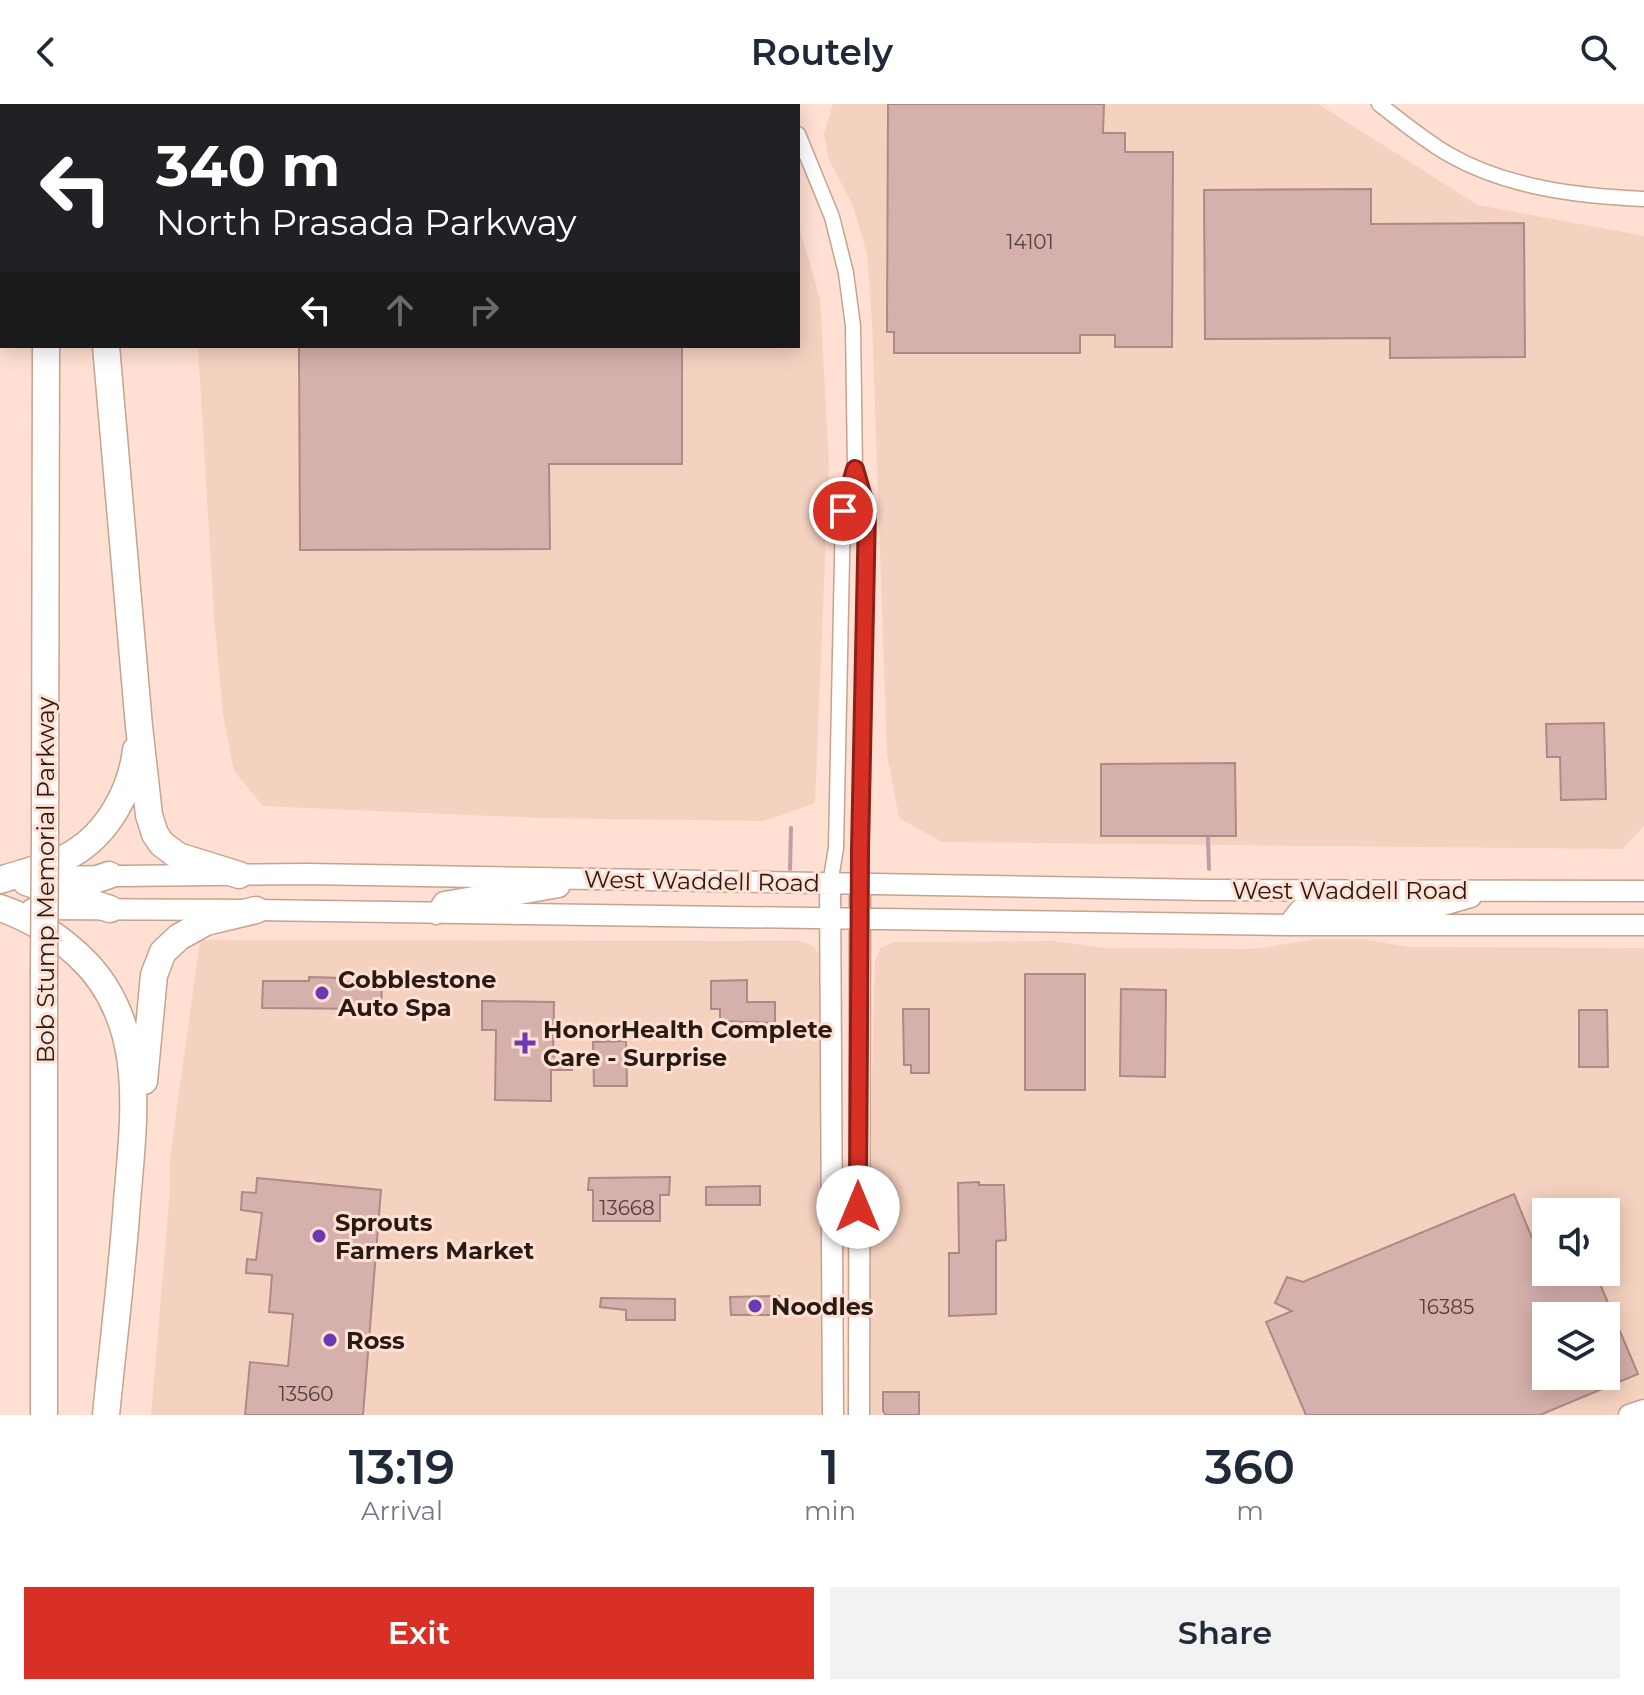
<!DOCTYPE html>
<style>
:root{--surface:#fff;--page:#f2f2f3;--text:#1f2937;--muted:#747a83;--accent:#d93025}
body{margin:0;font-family:Montserrat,sans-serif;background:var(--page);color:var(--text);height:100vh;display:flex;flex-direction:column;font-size:30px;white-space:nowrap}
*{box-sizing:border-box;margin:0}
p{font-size:26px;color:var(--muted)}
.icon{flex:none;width:44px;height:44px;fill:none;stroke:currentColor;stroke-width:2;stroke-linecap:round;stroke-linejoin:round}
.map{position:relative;height:1311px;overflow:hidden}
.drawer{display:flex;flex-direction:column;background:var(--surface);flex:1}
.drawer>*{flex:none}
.guide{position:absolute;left:0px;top:0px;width:800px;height:244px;box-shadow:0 4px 20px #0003;background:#202124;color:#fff;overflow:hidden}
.fabs{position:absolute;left:1532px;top:1094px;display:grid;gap:16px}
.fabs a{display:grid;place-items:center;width:88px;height:88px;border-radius:0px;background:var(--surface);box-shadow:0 4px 20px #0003;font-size:40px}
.pin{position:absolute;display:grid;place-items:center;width:68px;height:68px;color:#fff;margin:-34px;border:4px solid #fff;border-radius:50%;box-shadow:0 2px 8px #0007}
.me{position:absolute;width:88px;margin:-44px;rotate:0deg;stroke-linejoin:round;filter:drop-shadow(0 0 6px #0008)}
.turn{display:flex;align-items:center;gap:28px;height:168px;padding:0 24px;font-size:36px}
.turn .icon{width:104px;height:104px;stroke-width:2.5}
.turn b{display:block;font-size:56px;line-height:68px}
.lanes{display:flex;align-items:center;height:76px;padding:0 24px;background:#0003;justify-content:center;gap:40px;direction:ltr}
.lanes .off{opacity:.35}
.eta{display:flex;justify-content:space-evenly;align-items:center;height:136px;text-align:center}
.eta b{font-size:48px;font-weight:600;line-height:56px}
.primary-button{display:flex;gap:16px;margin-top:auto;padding:16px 24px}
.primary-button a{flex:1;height:92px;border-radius:0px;background:var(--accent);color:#fff;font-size:32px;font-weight:600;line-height:92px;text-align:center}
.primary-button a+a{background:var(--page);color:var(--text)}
header{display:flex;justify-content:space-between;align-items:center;height:104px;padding:0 24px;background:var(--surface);font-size:36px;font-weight:600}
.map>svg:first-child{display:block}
.built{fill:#f5d1c0;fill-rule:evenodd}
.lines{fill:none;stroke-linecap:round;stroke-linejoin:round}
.stream{stroke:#c19da5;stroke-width:4}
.building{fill:#d6b0ac;stroke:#b08885;stroke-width:2;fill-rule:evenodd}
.street-casing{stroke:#c6a291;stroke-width:17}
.secondary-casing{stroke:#c6a291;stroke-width:23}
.highway-casing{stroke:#c6a291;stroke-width:29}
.street{stroke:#fff;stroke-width:14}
.secondary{stroke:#fff;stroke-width:20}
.highway{stroke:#fff;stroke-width:26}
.highway-bridge-casing{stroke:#c6a291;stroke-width:29;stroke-linecap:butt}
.highway-bridge{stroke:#fff;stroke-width:26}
.route-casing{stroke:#8d1f18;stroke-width:20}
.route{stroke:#d93025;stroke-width:14}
.poi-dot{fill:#6a3ab1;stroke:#ffe0d2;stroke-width:3}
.labels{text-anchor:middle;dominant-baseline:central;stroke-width:6;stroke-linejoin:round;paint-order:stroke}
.number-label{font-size:20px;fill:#54403a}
.street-label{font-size:24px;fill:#281a14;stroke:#ffe0d2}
.poi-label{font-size:24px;font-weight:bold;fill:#281a14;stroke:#ffe0d2;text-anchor:start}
</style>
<header><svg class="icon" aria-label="back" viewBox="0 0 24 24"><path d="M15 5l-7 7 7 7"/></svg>Routely<svg class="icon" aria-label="search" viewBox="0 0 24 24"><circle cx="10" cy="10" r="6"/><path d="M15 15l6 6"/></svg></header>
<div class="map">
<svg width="1644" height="1311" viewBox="0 0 1644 1311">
<rect width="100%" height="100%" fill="#ffe0d2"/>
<path class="built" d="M833,0h485l160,101 166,31v590l-22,23 -680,-7 -43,-24 -12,-64 -15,-433 -5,-67 -14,-48 -24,-46 -5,-26z
M798,118l22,77 9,164 -14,340 -51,18 -223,-3 -278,-12 -29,-35 -11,-57 -9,-97 -16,-271h600z
M1317,835h45l47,8 235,1v457l-30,10h-747l1,-190 7,-264 6,-14 14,-5 159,-1 50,7 150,1zM1546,1108h60v60h-60zM1546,1212h60v60h-60z
M200,836l600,1 14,5 8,13 3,456h-674l19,-225v-32z"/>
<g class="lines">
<path class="stream" d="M1208,734l1,31
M790,765l1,-41"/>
</g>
<path class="building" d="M888,0h216l-1,29h22v19h48l-1,195h-57v-12h-35v18h-186v-21h-7z
M1371,85v35l153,-1 1,134 -135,1v-20l-185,1 -1,-149z
M299,242h383v118h-133l1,85 -250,1z
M1604,619l2,76 -45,1 -1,-43h-13l-1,-33z
M1235,659l1,73h-135v-72z
M1025,870h60v116h-60z
M309,873l34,1v4l39,1 -1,26 -119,-1 1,-27h46z
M747,876v22h28v21l-55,-2v-12h-9v-28z
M1121,885l45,1 -1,87 -45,-1z
M482,897l72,1 -1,54h19v14h-21v31l-56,-1 1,-70h-14z
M903,905h26v64h-18v-8h-7z
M1579,906h28l1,57h-29z
M626,937l1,45h-33l-1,-44z
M670,1073l-1,18h-9v26h-67v-31h-5l1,-12z
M257,1074l124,12 -18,225h-118l5,-53 38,4 5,-52 -24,-2 3,-37 -26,-2 1,-14 9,1 6,-47 -21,-3 1,-18 14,1z
M979,1078v3h25l2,55 -10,1v73l-47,2v-63h10l-1,-70z
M760,1082v19h-54v-18z
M1514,1090l18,44 14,-5v39h49l43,102 -98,41h-234l-40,-93 26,-11 -17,-8 12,-26 16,5zM1546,1212h60v60h-60z
M779,1192v19h-48l-1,-18z
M601,1194l74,1v21h-49v-10l-26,-3z
M883,1288h36v23h-33l-3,-4z"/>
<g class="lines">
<defs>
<path id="street" d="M786,0l1,2
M1379,0c22,17 45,36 69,50 59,34 130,42 196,45
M762,2l5,-2
M798,30l34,83 14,56 7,53 2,143 12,42 -7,374
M830,780l6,-36 7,-337 12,-41"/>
<path id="secondary" d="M32,773l275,-3 902,16 435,1
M830,780l3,531
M32,805l224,1 1032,15h356
M436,810l8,-12 29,-5 41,-2 45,-8
M1288,821l12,-15 7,-4h133l31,-9
M859,1311l1,-530
M1629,1311l15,-5"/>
<path id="highway" d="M87,0v2
M47,2v-2
M106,242l33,380 10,89 6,19 7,10 16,12 61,19
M45,727l1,-485
M0,776c24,-8 49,-13 72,-26 36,-21 59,-63 64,-104
M26,778l84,27
M57,789l52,-18
M0,804c30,10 54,25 78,47 71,65 56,160 49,247 -5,71 -14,142 -21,213
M44,869v442
M144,977l10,-106 9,-23 16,-15 27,-15 50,-12"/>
</defs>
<use href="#street" class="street-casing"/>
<use href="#secondary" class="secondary-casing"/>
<use href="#highway" class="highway-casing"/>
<use href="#street" class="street"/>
<use href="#secondary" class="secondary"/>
<use href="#highway" class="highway"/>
<defs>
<path id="highway-bridge" d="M44,869l1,-142"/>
</defs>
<use href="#highway-bridge" class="highway-bridge-casing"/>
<use href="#highway-bridge" class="highway-bridge"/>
</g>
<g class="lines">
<defs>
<path id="route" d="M843,407l12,-42 12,42 -7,339 -2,357"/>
</defs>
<use href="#route" class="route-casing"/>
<use href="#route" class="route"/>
</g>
<g class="poi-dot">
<circle cx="322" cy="889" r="8"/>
<path d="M521 927h8v8h8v8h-8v8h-8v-8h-8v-8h8z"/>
<circle cx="319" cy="1132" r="8"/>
<circle cx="755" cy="1202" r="8"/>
<circle cx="330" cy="1236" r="8"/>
</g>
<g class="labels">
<g class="number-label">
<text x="1030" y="138">14101</text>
<text x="627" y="1104">13668</text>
<text x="1447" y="1203">16385</text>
<text x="306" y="1290">13560</text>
</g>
<g class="street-label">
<text transform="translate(45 776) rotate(-90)">Bob Stump Memorial Parkway</text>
<text transform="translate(702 777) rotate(1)">West Waddell Road</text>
<text x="1350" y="786">West Waddell Road</text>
</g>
<g class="poi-label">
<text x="338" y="875">Cobblestone<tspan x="338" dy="28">Auto Spa</tspan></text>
<text x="543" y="925">HonorHealth Complete<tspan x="543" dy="28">Care - Surprise</tspan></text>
<text x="335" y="1118">Sprouts<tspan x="335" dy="28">Farmers Market</tspan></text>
<text x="771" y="1202">Noodles</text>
<text x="346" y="1236">Ross</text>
</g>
</g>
</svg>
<div class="fabs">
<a><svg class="icon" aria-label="sound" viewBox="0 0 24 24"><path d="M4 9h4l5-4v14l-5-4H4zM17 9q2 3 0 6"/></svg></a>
<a><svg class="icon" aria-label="layers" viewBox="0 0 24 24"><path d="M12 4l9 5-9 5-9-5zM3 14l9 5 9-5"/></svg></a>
</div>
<div class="pin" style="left:843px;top:407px;background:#d93025"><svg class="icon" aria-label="arrive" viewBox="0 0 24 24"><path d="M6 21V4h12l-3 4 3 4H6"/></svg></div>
<svg class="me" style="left:858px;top:1103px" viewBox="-20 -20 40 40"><circle r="19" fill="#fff"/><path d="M0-13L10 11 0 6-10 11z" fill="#d93025"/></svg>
<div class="guide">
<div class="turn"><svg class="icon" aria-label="left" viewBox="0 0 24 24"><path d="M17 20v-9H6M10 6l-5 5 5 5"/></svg><div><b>340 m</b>North Prasada Parkway</div></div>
<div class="lanes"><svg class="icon" aria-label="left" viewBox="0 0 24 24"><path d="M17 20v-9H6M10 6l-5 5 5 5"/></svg><svg class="icon off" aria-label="ahead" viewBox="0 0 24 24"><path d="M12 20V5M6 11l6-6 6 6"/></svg><svg class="icon off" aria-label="right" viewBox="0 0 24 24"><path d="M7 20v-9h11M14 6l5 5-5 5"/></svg></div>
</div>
</div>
<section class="drawer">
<div class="eta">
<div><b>13:19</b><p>Arrival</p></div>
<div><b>1</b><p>min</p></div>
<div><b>360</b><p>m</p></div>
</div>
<div class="primary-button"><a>Exit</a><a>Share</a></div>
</section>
